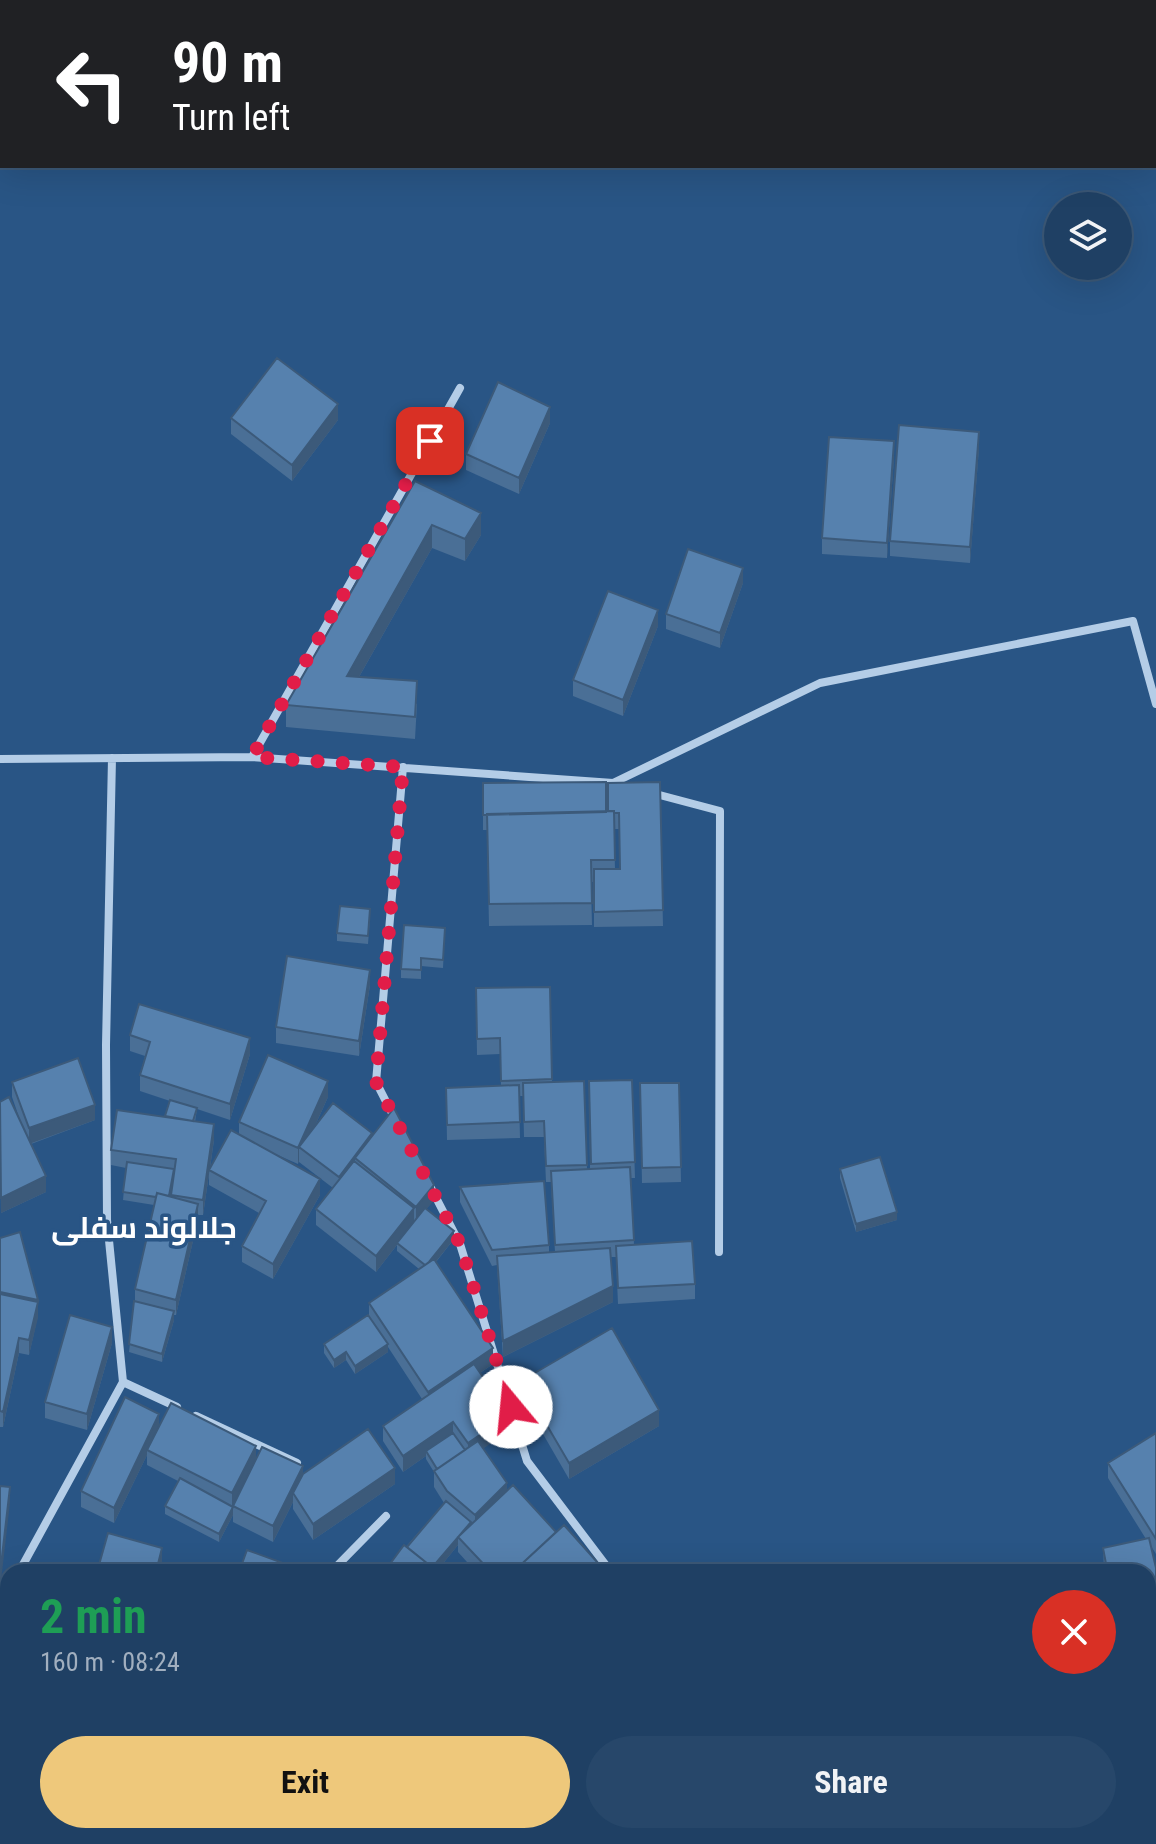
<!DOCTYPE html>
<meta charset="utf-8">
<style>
:root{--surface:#1f4064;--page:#27476a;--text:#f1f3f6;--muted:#a1afbf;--line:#3c5978;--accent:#eec87b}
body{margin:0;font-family:"Roboto Condensed",Cairo,sans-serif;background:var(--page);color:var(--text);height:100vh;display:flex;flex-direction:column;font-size:30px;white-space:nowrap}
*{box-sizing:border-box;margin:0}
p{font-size:26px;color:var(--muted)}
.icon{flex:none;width:44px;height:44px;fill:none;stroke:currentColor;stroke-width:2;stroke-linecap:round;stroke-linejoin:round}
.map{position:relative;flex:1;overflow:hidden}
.side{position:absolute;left:0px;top:1564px;width:1156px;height:280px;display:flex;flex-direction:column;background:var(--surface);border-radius:24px 24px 0 0;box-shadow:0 8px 32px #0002,0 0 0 2px var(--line)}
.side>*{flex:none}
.guide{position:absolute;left:0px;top:0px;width:1156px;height:168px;box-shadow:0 8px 32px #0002,0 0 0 2px var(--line);background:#202124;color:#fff;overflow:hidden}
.tools{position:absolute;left:1044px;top:192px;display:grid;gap:16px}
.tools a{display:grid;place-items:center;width:88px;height:88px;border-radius:50%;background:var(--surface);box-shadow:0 8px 32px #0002,0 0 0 2px var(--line);font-size:40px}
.pin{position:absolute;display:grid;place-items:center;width:68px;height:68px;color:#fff;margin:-34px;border-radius:16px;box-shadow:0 4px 12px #0006}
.me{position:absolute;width:88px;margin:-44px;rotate:343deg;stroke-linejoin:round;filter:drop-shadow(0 0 6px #0008)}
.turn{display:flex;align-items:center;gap:28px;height:168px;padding:0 40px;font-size:36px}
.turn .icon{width:104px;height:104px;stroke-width:2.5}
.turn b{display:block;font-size:56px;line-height:68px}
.round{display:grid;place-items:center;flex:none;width:84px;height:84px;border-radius:42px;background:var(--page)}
.headline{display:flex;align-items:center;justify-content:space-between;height:136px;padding:0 40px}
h1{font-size:48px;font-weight:700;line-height:60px;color:#1e9e55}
.button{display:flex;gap:16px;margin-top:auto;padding:16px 40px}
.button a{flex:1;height:92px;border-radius:48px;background:var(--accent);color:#111;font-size:32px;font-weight:700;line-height:92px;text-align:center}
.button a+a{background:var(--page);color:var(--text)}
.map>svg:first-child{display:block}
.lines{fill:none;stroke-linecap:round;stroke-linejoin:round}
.street{stroke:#b4cde7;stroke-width:8}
.secondary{stroke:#deeaf7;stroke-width:16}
.wall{fill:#4a6f96;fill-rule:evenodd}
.shaded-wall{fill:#3c5a7a}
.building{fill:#5681ae;stroke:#3c5a7a;stroke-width:2}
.route{stroke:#e11d48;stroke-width:14;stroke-dasharray:0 25.2}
.labels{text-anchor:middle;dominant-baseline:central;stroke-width:7;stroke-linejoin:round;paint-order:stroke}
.quarter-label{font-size:30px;font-weight:bold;fill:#fff;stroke:#295585}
</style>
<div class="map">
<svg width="1156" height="1844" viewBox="0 0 1156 1844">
<rect width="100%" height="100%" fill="#295585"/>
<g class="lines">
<path class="street" d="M252,757l208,-369
M0,759l252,-2 361,26 207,-100 313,-62 23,83
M652,793l68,18 -1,441
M396,1121l-20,-39 27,-315
M430,1186l30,58 67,217 84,111
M123,1382l54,25
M196,1416l101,47
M19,1572l104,-190 -16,-162 -1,-175 6,-287
M331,1572l55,-56
M0,1697l8,-54
M636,1844l1,-8"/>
<path class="secondary" d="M1148,1828l8,-3
M256,1836l50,8
M15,1844l99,-8
M1108,1844l20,-8"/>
</g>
<path class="wall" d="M231,418l107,2 -46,61 -61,-47z
M550,423l-31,71 -53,-24v-16z
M979,448l-9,115 -80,-7v-15z
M894,457l-7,101 -65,-4v-16z
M415,481l66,54 -16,26 -33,-13 -73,129 58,27 -2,35 -129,-12v-22z
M743,583l-23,65 -54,-19v-15z
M658,626l-35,90 -50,-20v-16z
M660,782l3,144 -69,1v-45h-3l1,43 -103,1 -2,-96h-4v-47l123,29zM614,829h5l1,40h-5z
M370,917l-2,27 -31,-3v-8z
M445,928l-2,40 -22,-2v13l-20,-1v-9z
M370,985l-11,71 -83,-13v-16z
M550,987l2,95 32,-1 3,88h3l-1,-88 43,-1 3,98h-4l3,67 61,39v15l-77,5 -2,-47h-5l2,45 -110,55 -6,-92 -5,1 -32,-64v-15l89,58v7h6l-4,-70h-5l-2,-45h-20l-1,-41h-4l1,42 -73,2 -1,-52 55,-2 -1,-32 -23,1 -1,-67z
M130,1035l120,19 -20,66 -33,-11 -2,13 19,18 -4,28 29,-34v-12l89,-25 -14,31 58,9 62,63 -8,9 28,30 -18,23 57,102 -13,9 29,58 -26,17 24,43 99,81h-130l-18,-20v-7l-22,27h-52l60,-69 -10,-16v-15l-8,-13v-3l-23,16 -20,-31v-15l39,-27 -34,-52v5l-33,22 -9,-14 -12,8 -10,-15v-9l45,-28v-13l50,-34 -22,-18v-6l-21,27 -60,-47v-16l17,-21 -34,-26v-2l-1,4 -25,-11 47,42 -47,84 -31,-17v-16l17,-33 -50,-28v-11l-6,41h-5v4l-22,96h-2v5l-12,42 -33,-10 6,-51v-12l19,-84 -31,-5 3,-32 -15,-3v-15l54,-33 5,-16 -30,-10v-16l5,-19 -15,-5z
M12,1082l83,38 -64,24 15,48 -45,21 -1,-111 22,24 -10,-29z
M640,1083h39l2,99 -39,1z
M840,1169l57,51 -41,12 -16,-54z
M0,1238l38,62v15l-9,40 -10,-2 -16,74h-3z
M112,1343l-25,87 -42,-12v-16z
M521,1381l138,45 -90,53 -48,-83z
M159,1426l144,47 92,11 -82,56 -20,-31v-7l-20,40 -40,-20v-15v8l-14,27 -54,-28v-8l13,-25 -31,-16v-10l-33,68 -33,-16v-16z
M1156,1433v121l-5,-8 5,22 -52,2 -1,-22 43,-9 -38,-61v-15z
M1156,1641v92l-8,2v-92z
M8,1697v48l-7,-1v-16z"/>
<path class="shaded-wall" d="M338,404v16l-46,61v-16z
M550,407v16l-31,71v-16z
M979,432v16l-9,115v-16z
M894,441v16l-7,101v-15z
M481,513v22l-16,26v-22z
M432,525v23l-85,150v-22z
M743,568v15l-23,65v-15z
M658,610v16l-35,90v-16z
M370,970v15l-11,71v-15z
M250,1038v16l-20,66v-16z
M328,1081v16l-24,53 -5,-3v13l-1,4v-16z
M95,1105v15l-66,24v-16z
M214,1124v16l-11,75v-15z
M372,1133v15l-17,10v13l-16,21v-15z
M46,1176v16l-45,21v-15z
M320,1179v16l-47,84v-15z
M434,1185v15l-18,22v-15z
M198,1204v15l-22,96v-15z
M414,1208v15l-38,49v-16z
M897,1212v8l-41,12v-8z
M454,1231v8l-28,35v-8z
M613,1286v16l-110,55v-16z
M38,1302v16l-9,37v-15z
M174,1311v9l-12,42v-8z
M112,1327v16l-25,87v-16z
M19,1338v15l-16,74v-15z
M388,1344v8l-33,22v-8z
M493,1348v16l-65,44v-16z
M346,1352v8l-12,8v-8z
M659,1410v16l-90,53v-16z
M159,1414v16l-12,20v5l-33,68v-15z
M509,1415v16l-41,28v-16z
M453,1422v15l-27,14v5l-23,16v-16z
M256,1446v16l-23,45v8l-14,27v-8l13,-26v-15z
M303,1466v16l-10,11v9l-20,40v-16z
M395,1468v16l-82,56v-16z
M507,1483v16l-32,31v-15z
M10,1487v16l-10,87v-16z
M471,1522v8l-13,7v8l-22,27h-6v-2z
M162,1548v16l-2,8h-4z
M1156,1620v16l-8,2v-16z"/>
<path class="building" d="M277,358l61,46 -46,61 -61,-47z
M498,382l52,25 -31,71 -53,-24z
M899,425l80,7 -9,115 -80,-6z
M829,437l65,4 -7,102 -65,-5z
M415,481l66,32 -16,26 -33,-14 -85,151 70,5 -2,36 -129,-12z
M688,549l55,19 -23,65 -54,-19z
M608,591l50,19 -35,90 -50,-20z
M606,782v30l-123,3v-32z
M660,782l3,128 -69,2v-43h26l-1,-56h-5v-2h-6v-28z
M614,811l1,49h-24l1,43 -103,1 -2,-90z
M340,906l30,3 -2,27 -31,-3z
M404,925l41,3 -2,32 -22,-2v12l-20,-1z
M287,956l83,14 -11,71 -83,-14z
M550,987l2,92 -51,2 -1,-43 -23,1 -1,-51z
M139,1004l111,34 -20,66 -90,-29 10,-33 -20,-7z
M268,1055l60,26 -30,67 -59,-26z
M78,1058l17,47 -66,23 -17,-46z
M632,1080l3,82 -44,2 -2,-83z
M584,1081l3,84 -41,1 -2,-45 -20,1 -1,-39z
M640,1083h39l2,84 -39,1z
M519,1085l1,37 -73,3 -1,-37z
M9,1097l37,79 -45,22 -1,-96z
M170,1100l27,8 -4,13 -28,-5z
M333,1103l39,30 -33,44 -40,-30z
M394,1108l40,77 -18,22 -61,-49z
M117,1110l97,14 -11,76 -32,-5 5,-36 -65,-9z
M231,1130l89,49 -47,85 -31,-18 24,-45 -57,-31z
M880,1157l17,55 -41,12 -16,-55z
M354,1161l60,47 -38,48 -60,-47z
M127,1162l47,7 -5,27 -12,-3 -1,4 -33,-5z
M630,1167l4,73 -79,5 -4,-74z
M544,1181l5,64 -57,5 -32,-63z
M157,1193l41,11 -22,96 -41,-11z
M425,1208l29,23 -25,31 -4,3 -28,-22z
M20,1232l18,68 -38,-8v-54z
M692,1241l3,43 -77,4 -2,-42z
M610,1248l3,38 -110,55 -6,-85z
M434,1259l59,89 -65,44 -59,-89z
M0,1294l38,8 -9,38 -10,-2 -16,74 -3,-1z
M134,1301l40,10 -12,43 -33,-10z
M70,1315l42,12 -25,87 -42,-12z
M368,1315l20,29 -33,22 -9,-14 -12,8 -10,-16z
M612,1328l47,82 -90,53 -48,-82z
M474,1364l35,51 -41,28 -15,-21 -50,34 -20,-30z
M125,1397l34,17 -45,94 -33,-17z
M171,1403l85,43 -24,47 -85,-43z
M368,1429l27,39 -82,56 -20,-31 10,-19z
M453,1433l12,17 -28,19 -11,-18z
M1156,1433v106l-48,-76z
M478,1441l29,42 -32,32 -28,-24 -13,-20z
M262,1447l41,19 -30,60 -40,-20z
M180,1478l53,29 -14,27 -54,-28z
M513,1485l43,47 -43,40h-22l-33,-35z
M0,1486l10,1 -10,87z
M446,1501l25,21 -41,48 -2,-2v-4l-21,-17z
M564,1525l42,47h-93z
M108,1533l54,15 -6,24h-59z
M1149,1538l7,30v52l-8,2v-50h-54l13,-3 -4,-21z
M404,1545l24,19 -6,8h-38z
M247,1550l36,13 -3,9h-41z
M687,1567l12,5h-14z
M1156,1641v76l-8,2v-76z
M8,1697v33l-7,-2z"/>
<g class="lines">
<path class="route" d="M430,441l-178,316 151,10 -27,315 84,162 51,163"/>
</g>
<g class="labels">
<g class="quarter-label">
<text x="144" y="1227">جلالوند سفلی</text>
</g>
</g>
</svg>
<div class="tools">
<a><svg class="icon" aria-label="layers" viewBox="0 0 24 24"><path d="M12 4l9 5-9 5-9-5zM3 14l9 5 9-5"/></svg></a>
</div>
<div class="pin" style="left:430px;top:441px;background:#d93025"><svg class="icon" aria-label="arrive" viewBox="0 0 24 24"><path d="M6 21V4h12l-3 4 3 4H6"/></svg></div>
<svg class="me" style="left:511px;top:1407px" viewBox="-20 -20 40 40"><circle r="19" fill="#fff"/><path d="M0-13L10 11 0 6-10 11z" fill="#e11d48"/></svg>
<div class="guide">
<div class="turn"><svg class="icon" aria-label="left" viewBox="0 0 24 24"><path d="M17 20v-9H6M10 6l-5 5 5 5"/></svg><div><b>90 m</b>Turn left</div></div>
</div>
<section class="side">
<div class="headline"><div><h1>2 min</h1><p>160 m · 08:24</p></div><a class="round" style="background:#d93025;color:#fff"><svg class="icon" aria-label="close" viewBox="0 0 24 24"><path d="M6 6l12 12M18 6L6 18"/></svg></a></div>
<div class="button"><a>Exit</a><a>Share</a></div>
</section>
</div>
